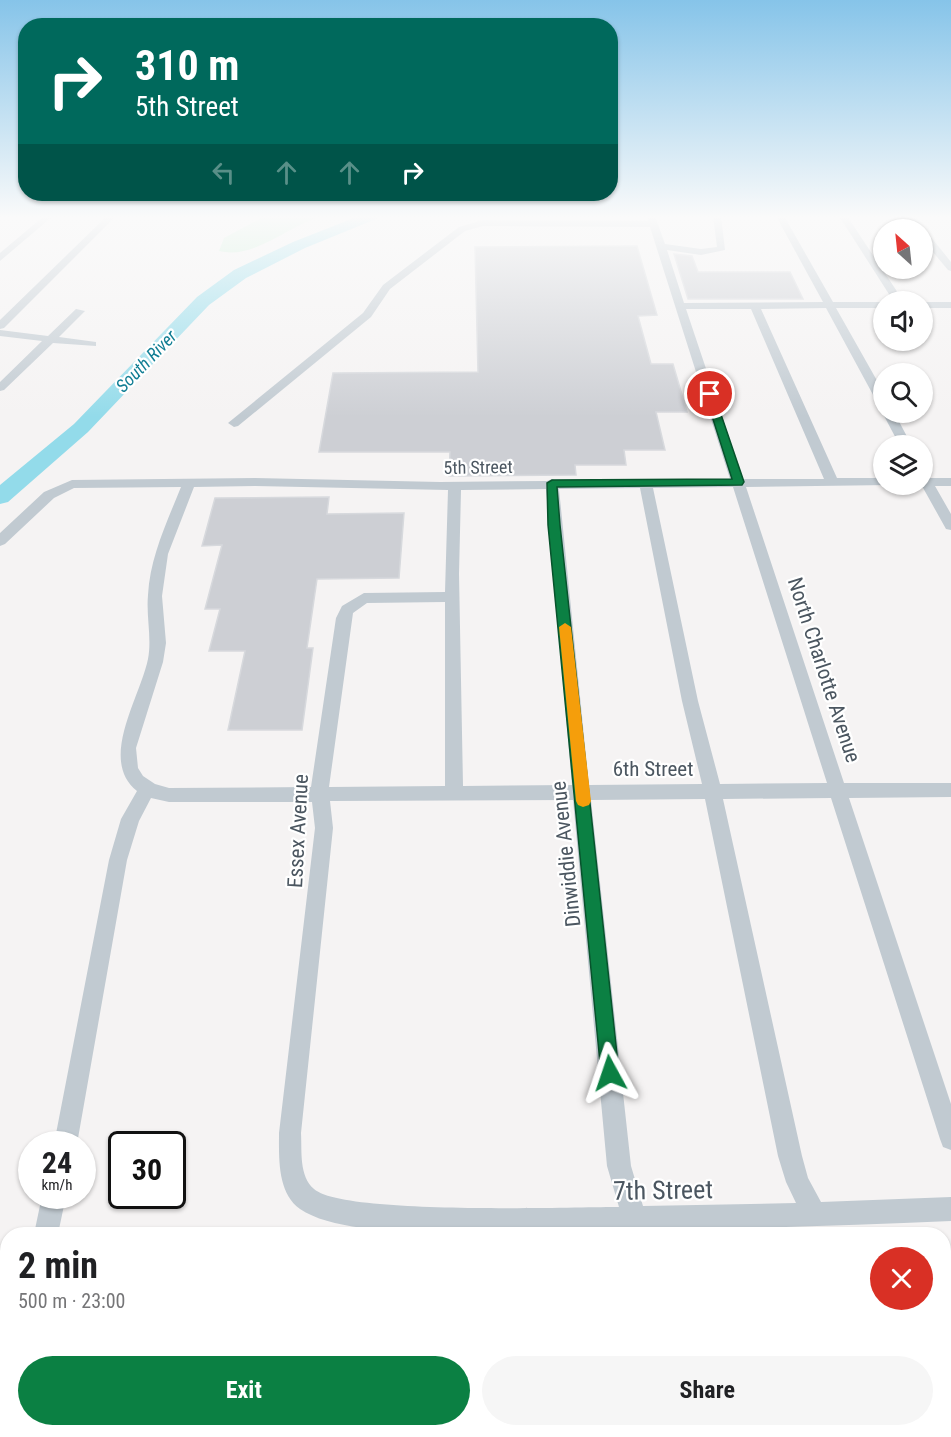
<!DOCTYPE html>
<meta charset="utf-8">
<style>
:root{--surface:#fff;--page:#f6f6f6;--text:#202124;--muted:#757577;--accent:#0b8043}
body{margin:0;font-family:"Roboto Condensed",sans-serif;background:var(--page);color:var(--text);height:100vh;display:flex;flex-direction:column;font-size:22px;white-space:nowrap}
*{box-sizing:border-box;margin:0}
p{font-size:20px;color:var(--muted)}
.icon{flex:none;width:33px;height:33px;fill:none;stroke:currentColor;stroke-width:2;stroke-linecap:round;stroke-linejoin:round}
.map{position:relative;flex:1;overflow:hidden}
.drawer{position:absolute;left:0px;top:1227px;width:951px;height:210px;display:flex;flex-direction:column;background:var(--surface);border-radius:24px 24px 0 0;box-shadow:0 2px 4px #0004}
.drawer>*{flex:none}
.banner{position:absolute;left:18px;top:18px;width:600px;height:183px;border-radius:24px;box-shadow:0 2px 4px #0004;background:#00695c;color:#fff;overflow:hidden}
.needle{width:39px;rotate:333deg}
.fabs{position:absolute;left:873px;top:219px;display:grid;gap:12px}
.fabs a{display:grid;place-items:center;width:60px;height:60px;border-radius:50%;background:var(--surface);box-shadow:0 2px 4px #0004;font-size:30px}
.speed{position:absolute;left:18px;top:1131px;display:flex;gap:12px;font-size:30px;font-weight:700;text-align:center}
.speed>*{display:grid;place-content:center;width:78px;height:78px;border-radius:50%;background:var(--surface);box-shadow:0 2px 4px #0004;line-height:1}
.speed small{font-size:15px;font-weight:400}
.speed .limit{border:3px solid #111;border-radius:9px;background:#fff;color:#111}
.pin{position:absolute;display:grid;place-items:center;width:51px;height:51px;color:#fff;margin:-26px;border:3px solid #fff;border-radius:50%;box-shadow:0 2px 6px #0007}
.me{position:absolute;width:66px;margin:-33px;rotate:355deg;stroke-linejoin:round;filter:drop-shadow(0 0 4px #0008)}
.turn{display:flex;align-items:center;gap:21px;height:126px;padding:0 18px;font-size:27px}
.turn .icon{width:78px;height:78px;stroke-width:2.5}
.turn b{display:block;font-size:42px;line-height:51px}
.lanes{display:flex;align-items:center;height:57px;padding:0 18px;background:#0003;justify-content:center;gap:30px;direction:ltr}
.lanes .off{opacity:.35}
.round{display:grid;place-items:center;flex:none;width:63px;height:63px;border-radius:32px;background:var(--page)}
.headline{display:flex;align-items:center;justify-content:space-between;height:102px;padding:0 18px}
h1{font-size:36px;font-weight:700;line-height:45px}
.button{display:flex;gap:12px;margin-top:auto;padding:12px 18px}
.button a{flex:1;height:69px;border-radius:36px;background:var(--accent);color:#fff;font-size:24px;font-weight:700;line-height:69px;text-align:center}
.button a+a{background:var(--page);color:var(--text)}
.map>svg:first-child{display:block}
.green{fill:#c4efd3}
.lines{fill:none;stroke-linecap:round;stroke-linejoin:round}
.river{fill:#93dbea;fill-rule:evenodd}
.building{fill:#cdcfd4;stroke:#d7d9dd;stroke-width:1.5}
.minor{fill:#c1cad1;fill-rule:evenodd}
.rail{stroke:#b5b8bc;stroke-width:7}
.route{fill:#0b8043;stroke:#07532c;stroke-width:1.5}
.slow{fill:#f59e0b}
.labels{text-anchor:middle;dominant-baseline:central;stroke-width:4.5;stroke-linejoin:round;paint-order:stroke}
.far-water-label{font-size:18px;font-style:italic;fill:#127e94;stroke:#fff}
.far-street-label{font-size:18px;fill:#4b5660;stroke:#fff}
.street-label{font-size:21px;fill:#4b5660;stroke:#fff}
.near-street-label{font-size:26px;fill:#4b5660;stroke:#fff}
</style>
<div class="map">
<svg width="951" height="1437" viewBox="0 0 951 1437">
<rect width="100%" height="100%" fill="#f5f3f3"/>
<path class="green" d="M265,216h57c-33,9 -68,44 -103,35l5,-13z"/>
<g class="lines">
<path class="river" d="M359,216h20l-3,3 -71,29 -59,30 -37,27 -121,127 -80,70 -8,2v-19l74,-61 123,-127 37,-27 59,-28z"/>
</g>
<path class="building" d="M637,246l20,69 -19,1 13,48h22l14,48h-31l9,38h-41l2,15h-51l1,10 -127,1 1,-24h-131l14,-79 145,-1 -3,-125z
M674,254l18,2 6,16h92l13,27h-115z
M329,497l-2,17 77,-1 -5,65 -82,1 -10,69h6l-11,82h-74l17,-79h-36l11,-42h-15l17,-64 -20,1 13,-48z"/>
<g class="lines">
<path class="minor" d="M44,216h9l-53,45v-8z
M107,216h9l-112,112 -4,1v-9z
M647,216h8l10,28 36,5 16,-2 -4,-31h8l4,34 -24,5 -34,-5 17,53 139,-1 -47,-86h8l49,86h51v6h-48l48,85v14l-6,-3 -52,-96 -65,1 76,169h47v6l5,1 -143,2 98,296h107v14l-102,1 102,306v46l-8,-3 -3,-8 -109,-341 -108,1 79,357 6,22 13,24 130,-5v24c-145,6 -290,11 -436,10 -54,0 -171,8 -215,-22 -23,-16 -21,-52 -21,-76l36,-305 -3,-26h-143l-18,-4 -12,23 -12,39 -50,284h-23l55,-284 12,-41 16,-28c-39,-31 3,-93 11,-132 4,-21 -2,-42 0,-64 2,-38 19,-73 33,-108l-107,1 -20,10 -49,46 -5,2v-13l44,-41 28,-12 183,-2 185,4 107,-1 5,-2 5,2 173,-2 -80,-252 -167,-1 -18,5 -75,58 -19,28 -133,109 -4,1 -6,-4 135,-110 20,-28 76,-58 24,-7 165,1zM686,309h65l73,170h-81zM255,486l193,4 -3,102 -81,1 -22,13 -6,12 -25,169 -142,1 -14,-4 -12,-8 -5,-8 -2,-20 27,-86 3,-19 -4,-47 6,-42 26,-67zM733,487l94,296 -107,1 -22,-83 -45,-213zM640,488l42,213 20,83 -113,1 -30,-296zM546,489l26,296 -109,1 -4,-212 2,-84zM445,602v184l-116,1 24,-174 14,-10zM705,799l73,357 8,26 10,21 -153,3 -12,-40 -40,-366zM573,800l34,366 12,41c-49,0 -276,8 -305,-18 -15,-13 -12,-37 -13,-56l32,-305 -3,-27z
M839,216h8l57,86h-10z
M906,216h8l37,46v9l-3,-1 -26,-31v-9h-6z
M922,302h29v6h-29z
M76,309l9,2 -26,26 37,5v4l-43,-3 -49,47 -4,1v-9l42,-41 -42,-5v-6l48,6z
M884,410v2h10l18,34h-12l-18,-34z
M922,471l5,1 3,6h21v8h-16l16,28v16l-5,-1 -24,-43 -5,-2h5z
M42,1196h24l-8,38h-24z"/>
<path class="rail" d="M944,1341l7,-6
M821,1437l10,-7"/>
</g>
<linearGradient id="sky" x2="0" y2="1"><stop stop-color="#86c4e9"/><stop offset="0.52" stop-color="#fafafa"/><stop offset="1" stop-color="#fafafa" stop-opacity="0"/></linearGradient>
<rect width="951" height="417" fill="url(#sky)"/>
<path class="route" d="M710,391l4,3 30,88 -2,3 -185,2 3,38 59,548 -3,6 -6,3 -6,-3 -3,-6 -53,-548 -1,-42 5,-3 180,-1 -27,-85z"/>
<path class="slow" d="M565,623l6,4 20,174 -2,4 -6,2 -5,-2 -2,-4 -17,-174z"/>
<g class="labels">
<g class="far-water-label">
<text transform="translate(146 361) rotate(-46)">South River</text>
</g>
<g class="far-street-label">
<text transform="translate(478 467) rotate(-1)">5th Street</text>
</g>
<g class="street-label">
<text transform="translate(824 670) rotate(72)">North Charlotte Avenue</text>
<text x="653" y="769">6th Street</text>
<text transform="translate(298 831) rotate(-87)">Essex Avenue</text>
<text transform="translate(566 854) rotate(-96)">Dinwiddie Avenue</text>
</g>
<g class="near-street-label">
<text transform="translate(663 1190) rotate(-1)">7th Street</text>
</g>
</g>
</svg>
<div class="fabs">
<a><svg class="needle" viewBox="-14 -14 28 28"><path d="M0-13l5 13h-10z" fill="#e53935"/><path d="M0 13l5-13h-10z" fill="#757577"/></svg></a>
<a><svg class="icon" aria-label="sound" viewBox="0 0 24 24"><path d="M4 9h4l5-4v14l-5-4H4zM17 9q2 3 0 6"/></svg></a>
<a><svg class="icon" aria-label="search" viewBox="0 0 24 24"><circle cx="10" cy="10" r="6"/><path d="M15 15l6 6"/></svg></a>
<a><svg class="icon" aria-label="layers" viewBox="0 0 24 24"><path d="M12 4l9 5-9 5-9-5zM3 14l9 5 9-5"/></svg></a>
</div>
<div class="speed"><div>24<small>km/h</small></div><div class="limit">30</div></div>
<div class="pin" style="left:710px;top:394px;background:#d93025"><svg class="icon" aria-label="arrive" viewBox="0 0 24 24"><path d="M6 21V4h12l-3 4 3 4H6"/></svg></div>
<svg class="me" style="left:610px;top:1073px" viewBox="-20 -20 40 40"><path d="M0-17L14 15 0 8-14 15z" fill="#0b8043" stroke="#fff" stroke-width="4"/></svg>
<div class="banner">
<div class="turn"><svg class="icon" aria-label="right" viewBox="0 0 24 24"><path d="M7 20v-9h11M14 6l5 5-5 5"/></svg><div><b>310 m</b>5th Street</div></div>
<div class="lanes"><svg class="icon off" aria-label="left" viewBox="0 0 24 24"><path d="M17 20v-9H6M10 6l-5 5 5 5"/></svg><svg class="icon off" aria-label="ahead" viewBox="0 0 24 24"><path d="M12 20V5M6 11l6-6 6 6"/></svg><svg class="icon off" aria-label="ahead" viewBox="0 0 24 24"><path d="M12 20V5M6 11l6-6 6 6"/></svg><svg class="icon" aria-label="right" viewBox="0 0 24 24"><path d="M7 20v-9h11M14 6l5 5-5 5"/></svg></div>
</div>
<section class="drawer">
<div class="headline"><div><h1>2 min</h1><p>500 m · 23:00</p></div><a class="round" style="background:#d93025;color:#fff"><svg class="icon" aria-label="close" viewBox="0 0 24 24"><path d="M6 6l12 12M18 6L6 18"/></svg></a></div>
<div class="button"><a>Exit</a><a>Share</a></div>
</section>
</div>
